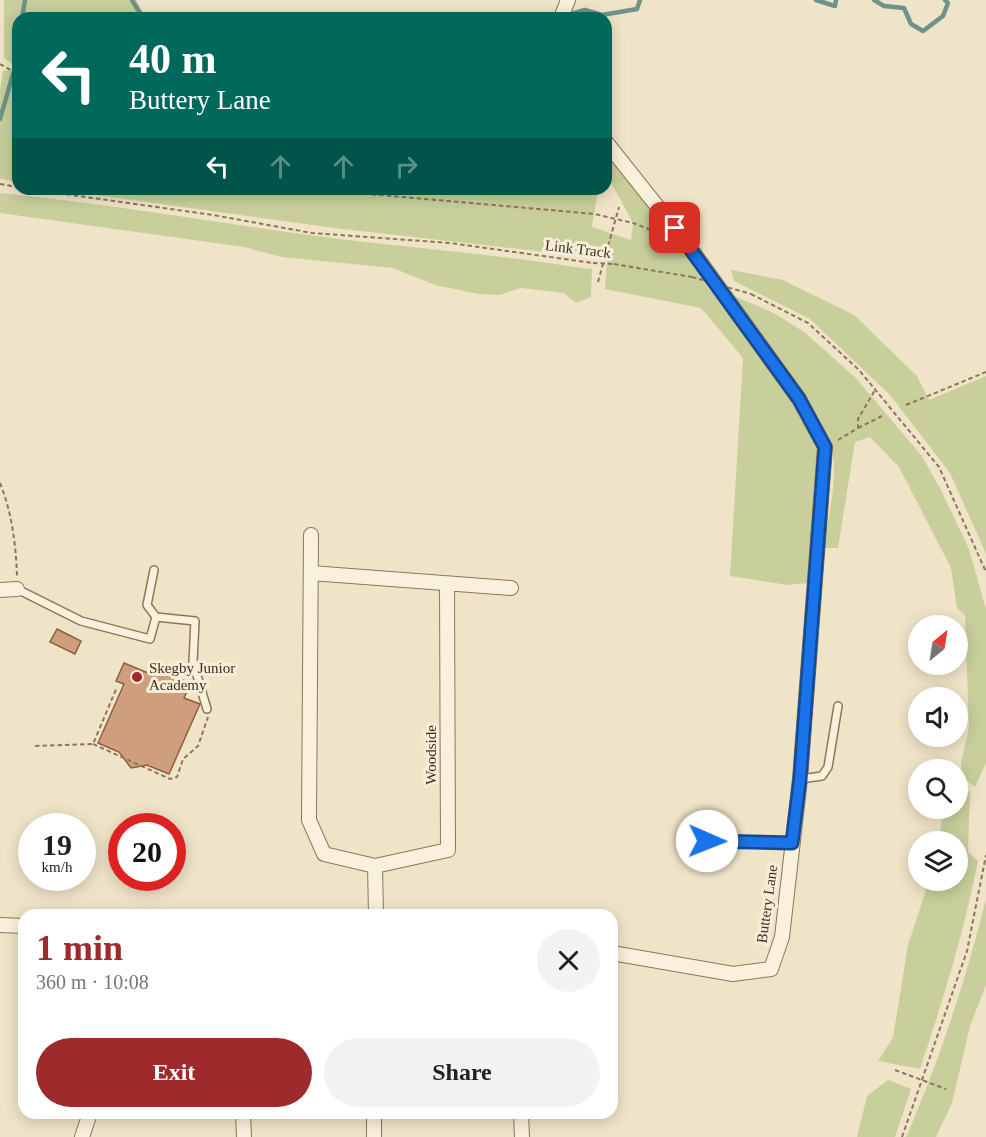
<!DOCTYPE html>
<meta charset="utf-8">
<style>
:root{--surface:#fff;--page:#f2f2f2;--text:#202124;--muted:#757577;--accent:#9e2a2b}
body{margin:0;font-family:Georgia,serif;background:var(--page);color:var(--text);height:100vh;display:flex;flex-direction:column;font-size:22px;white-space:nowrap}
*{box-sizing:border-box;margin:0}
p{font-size:20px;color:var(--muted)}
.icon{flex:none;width:33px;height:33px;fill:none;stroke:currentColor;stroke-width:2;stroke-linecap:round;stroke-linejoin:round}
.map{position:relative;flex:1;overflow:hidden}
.details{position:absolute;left:18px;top:909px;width:600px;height:210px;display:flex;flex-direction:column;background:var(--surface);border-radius:18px;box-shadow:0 3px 15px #0003}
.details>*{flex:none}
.hud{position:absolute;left:12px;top:12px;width:600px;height:183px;border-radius:18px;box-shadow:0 3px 15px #0003;background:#00695c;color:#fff;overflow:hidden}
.needle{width:39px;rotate:30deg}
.tools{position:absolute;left:908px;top:615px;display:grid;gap:12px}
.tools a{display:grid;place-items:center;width:60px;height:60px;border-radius:50%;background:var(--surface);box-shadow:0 3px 15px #0003;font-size:30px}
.speed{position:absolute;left:18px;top:813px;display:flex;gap:12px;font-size:30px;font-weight:700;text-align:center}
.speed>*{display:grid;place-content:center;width:78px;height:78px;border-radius:50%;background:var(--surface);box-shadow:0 3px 15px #0003;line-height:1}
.speed small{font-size:15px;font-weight:400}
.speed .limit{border:9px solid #d22;background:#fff;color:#111}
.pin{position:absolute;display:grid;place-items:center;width:51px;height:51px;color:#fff;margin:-26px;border-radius:12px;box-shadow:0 3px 9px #0006}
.me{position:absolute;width:66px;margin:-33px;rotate:91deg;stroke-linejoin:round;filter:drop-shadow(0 0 4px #0008)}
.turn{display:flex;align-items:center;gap:21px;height:126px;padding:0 18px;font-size:27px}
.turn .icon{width:78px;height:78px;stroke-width:2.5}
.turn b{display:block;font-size:42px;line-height:51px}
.lanes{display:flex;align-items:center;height:57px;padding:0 18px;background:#0003;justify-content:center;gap:30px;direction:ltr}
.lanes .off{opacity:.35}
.round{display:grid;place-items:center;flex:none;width:63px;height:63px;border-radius:32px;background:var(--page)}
.summary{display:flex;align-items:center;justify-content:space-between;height:102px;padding:0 18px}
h1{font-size:36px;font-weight:600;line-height:45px;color:var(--accent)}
.primary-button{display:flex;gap:12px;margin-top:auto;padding:12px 18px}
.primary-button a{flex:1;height:69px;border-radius:36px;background:var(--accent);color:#fff;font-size:24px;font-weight:600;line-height:69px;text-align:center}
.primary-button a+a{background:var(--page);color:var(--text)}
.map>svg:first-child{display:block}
.green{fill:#c9cf9b}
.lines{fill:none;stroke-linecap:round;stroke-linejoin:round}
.stream{stroke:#6f938a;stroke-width:4.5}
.building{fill:#cf9f7d;stroke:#8d5f41;stroke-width:1.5}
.lane-casing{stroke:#8d765c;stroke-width:10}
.street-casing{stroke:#8d765c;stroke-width:16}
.path{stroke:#8d765c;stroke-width:2;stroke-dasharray:4.5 3;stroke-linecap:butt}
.lane{stroke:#faf1dc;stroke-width:7}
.street{stroke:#faf1dc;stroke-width:14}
.path-bridge{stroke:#8d765c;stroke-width:2;stroke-dasharray:4.5 3;stroke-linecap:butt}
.route-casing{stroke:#114b97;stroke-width:15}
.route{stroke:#1a73e8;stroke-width:10}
.poi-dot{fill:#9e2a2b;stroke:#f7eed8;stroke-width:2}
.labels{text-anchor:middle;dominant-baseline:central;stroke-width:6;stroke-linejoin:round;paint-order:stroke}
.street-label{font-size:15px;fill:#3d2e20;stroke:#f7eed8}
.poi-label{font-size:15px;fill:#3d2e20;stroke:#f7eed8;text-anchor:start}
</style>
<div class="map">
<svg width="986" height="1137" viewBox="0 0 986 1137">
<rect width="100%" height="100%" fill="#f0e4c8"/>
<path class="green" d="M4,0h132l10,18h-128v164l-18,-3v-88l3,-20 9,-1 1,-6 -9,-6z
M606,153l83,101 17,31 90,117 26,48 -14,133 -20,2 -58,-9 13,-218 -42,-50 -96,-19 2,-30 -273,-31 -281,-39h545l-6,38 39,13 2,-17 -27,-50z
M0,193c101,10 201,27 302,41 93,13 187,19 280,34l10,1 -1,28 -15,6 -12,-10 -43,-5 -22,7 -20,-1 -44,-9 -42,-17 -111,-11 -38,-10 -244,-34z
M731,270l52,10 71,35 63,61 12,24 57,-24v178l-36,-81 -60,-78 -80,-76 -76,-38z
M729,294l45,19 30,19 52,46 65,77 19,33 29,61 17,60v154l-11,24 -13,-10 -1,-14 8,-35 -4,-113 -8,-7 -6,-40 -52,-101 -29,-30 -15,5 -17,106h-16c6,-25 15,-67 11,-92 -6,-40 -78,-126 -104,-162z
M970,791l-2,61 10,9c-14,71 -35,139 -58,208l-42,-8 15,-24 15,-92 21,-64 28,-1v-38l-19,-1 5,-25 4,-7 10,-1v-13z
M986,899v86l-16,41 -18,77 -16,34h-30c33,-75 60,-158 80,-238z
M888,1080l23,9 -16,48h-38l10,-41z"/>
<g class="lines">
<path class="stream" d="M132,0l11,18
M816,0l19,6 1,-6
M874,0l10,6 20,2 7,16 12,7 20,-15 5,-13 -3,-3
M564,16l21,-6 17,5 35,-6 3,-9
M22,18l3,-18
M16,65l2,-23
M0,119l13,-45"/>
</g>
<path class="building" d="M57,629l24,12 -6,13 -25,-12z
M124,663l29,12 3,-7 29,13 -3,5 6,3 -4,9 16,6 -31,70 -22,-9 -16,3 -12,-16 -21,-9 26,-59 -8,-3z"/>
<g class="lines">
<defs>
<path id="lane" d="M17,589l64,32 69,18 6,-22 -9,-12 7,-35
M156,617l39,4 -2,41 14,47
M800,779l22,-3 6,-9 10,-61
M707,841l85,2"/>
<path id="street" d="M561,18l7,-18
M606,142l82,103 111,154 26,48 -25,332 -18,158 -11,32 -38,5 -121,-21
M311,535l-2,285 15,34 51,12 73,-16 -1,-266
M311,573l200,15
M0,590l17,-1
M375,866l1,49
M0,925l24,1
M243,1113l1,24
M374,1113v24
M521,1113l1,24
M82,1137l8,-24"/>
</defs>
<use href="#lane" class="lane-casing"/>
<use href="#street" class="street-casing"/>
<path class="path" d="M0,64l18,10
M0,184l18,3
M29,189l184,26 99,18 138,10 143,20
M312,189l283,25 38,9 28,11
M614,264l78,13
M598,282l21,-75
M751,294l57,29 51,47 80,97 47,105
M906,405l80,-33
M858,428l24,-12
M838,440l20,-12v-9l17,-29
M0,483c12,30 16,62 17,94
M93,744l77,35 7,-2 6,-18 15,-13 10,-29
M35,746l58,-2 24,-57
M902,1137l65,-186 19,-96"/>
<use href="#lane" class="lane"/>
<use href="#street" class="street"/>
<path class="path-bridge" d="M593,263l21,1
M692,277l59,17
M895,1070l51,19"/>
</g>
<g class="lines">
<defs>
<path id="route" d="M675,228l124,171 26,48 -25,332 -8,64 -85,-2"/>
</defs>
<use href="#route" class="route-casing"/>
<use href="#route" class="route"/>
</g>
<circle class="poi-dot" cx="137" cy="677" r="6"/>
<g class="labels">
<g class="street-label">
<text transform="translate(578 249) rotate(7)">Link Track</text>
<text transform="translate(431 755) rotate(-90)">Woodside</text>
<text transform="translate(767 904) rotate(-82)">Buttery Lane</text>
</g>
<g class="poi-label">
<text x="149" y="668">Skegby Junior<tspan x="149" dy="17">Academy</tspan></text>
</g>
</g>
</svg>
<div class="tools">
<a><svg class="needle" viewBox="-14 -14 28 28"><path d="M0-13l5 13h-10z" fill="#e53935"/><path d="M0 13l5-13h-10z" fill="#757577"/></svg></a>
<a><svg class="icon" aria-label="sound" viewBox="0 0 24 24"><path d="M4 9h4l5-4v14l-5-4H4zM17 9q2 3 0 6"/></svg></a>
<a><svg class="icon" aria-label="search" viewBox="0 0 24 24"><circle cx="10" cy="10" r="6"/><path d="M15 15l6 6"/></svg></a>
<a><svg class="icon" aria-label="layers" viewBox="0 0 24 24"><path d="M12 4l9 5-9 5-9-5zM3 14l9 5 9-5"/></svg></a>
</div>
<div class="speed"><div>19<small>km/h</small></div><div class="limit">20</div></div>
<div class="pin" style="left:675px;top:228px;background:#d93025"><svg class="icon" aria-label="arrive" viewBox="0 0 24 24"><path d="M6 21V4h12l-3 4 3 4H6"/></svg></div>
<svg class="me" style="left:707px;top:841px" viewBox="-20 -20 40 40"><circle r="19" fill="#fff"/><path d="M0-13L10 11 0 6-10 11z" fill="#1a73e8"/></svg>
<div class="hud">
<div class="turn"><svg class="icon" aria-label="left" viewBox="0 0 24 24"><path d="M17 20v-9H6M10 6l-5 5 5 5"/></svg><div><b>40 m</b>Buttery Lane</div></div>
<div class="lanes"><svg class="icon" aria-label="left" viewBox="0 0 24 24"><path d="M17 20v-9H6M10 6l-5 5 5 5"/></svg><svg class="icon off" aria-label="ahead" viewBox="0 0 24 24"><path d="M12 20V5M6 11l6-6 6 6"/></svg><svg class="icon off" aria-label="ahead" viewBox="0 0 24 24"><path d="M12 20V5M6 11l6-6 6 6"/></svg><svg class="icon off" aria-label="right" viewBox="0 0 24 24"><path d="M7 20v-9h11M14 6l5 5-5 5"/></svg></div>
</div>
<section class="details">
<div class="summary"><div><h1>1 min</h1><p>360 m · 10:08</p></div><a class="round"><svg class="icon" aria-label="close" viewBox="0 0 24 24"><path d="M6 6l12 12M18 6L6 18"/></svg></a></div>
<div class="primary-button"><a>Exit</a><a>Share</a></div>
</section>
</div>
